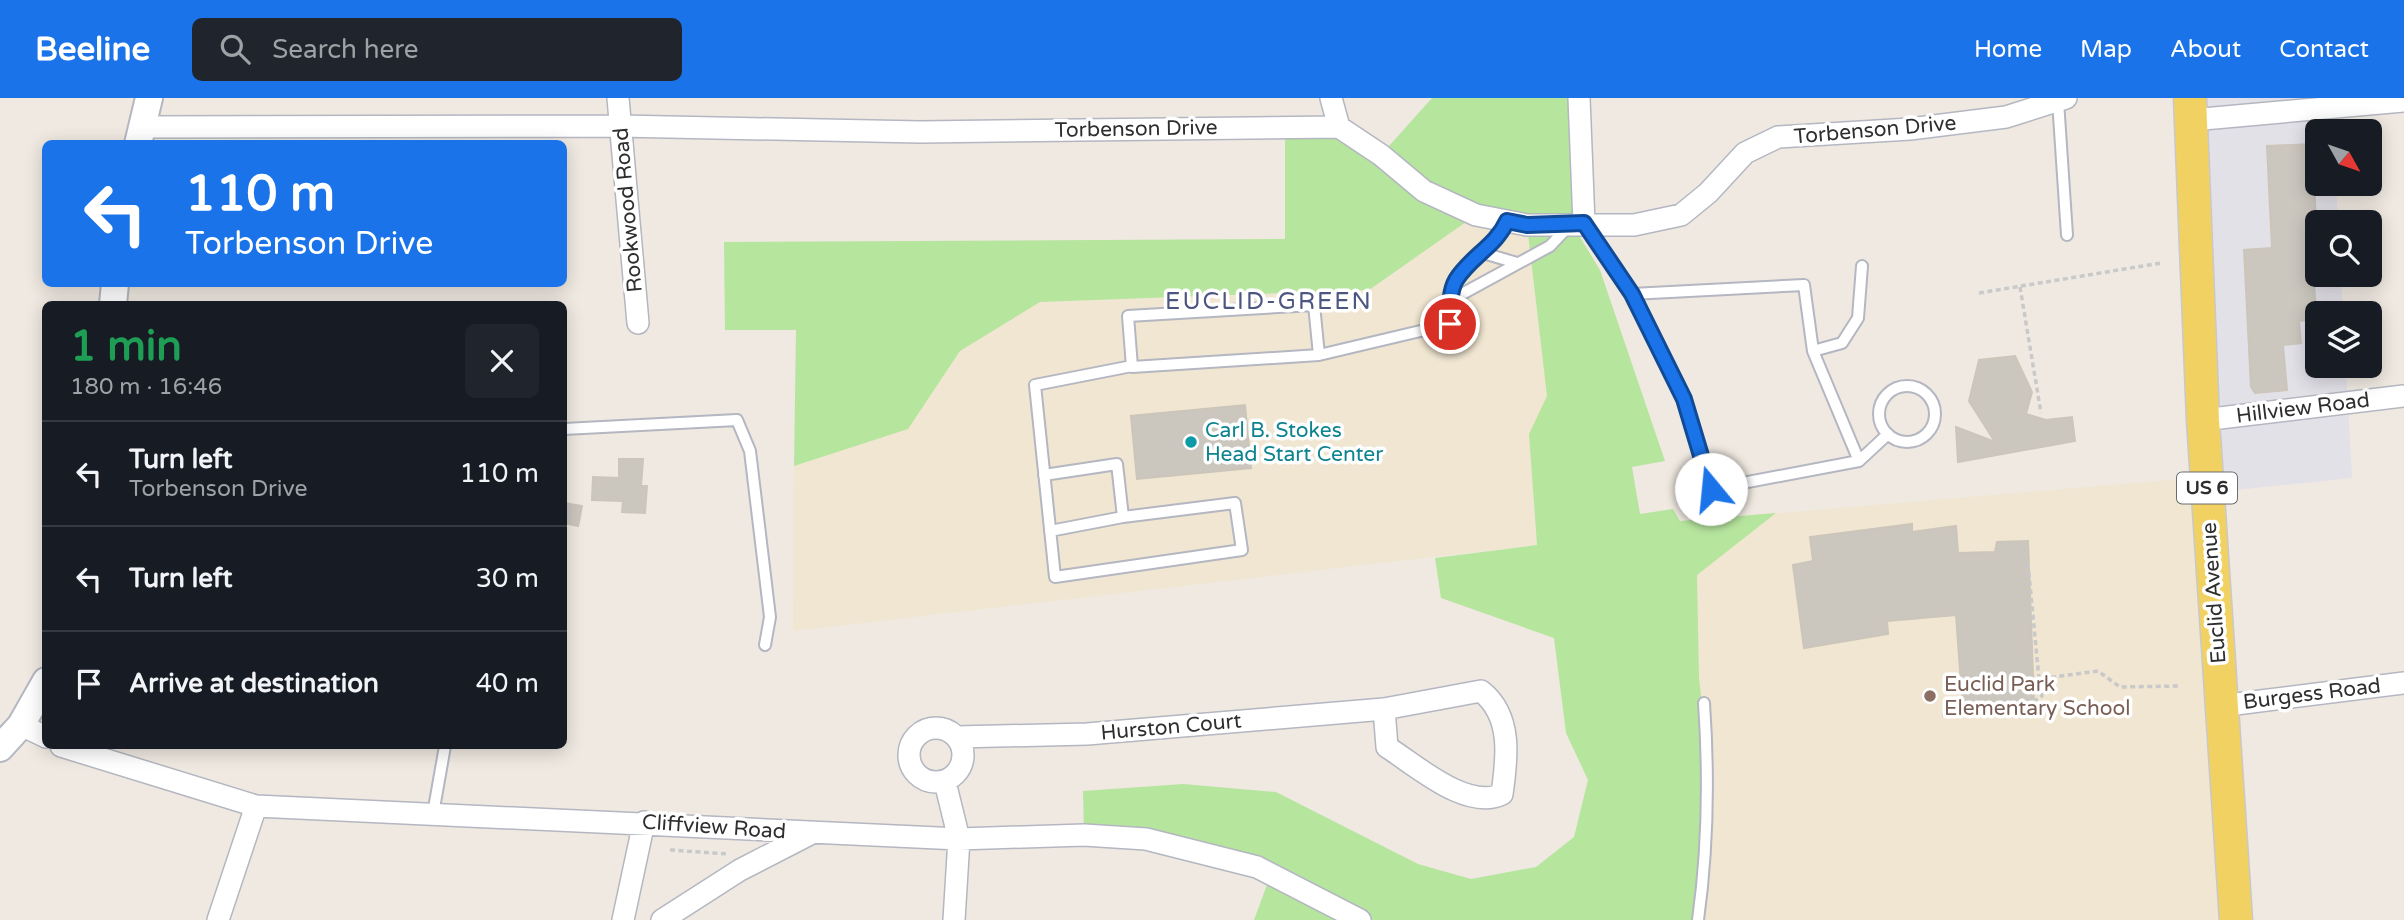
<!DOCTYPE html>
<meta charset="utf-8">
<style>
:root{--surface:#171b24;--page:#20242c;--text:#f1f3f6;--muted:#9ea1a6;--line:#363941;--accent:#1a73e8}
body{margin:0;font-family:"Varela Round",sans-serif;background:var(--page);color:var(--text);height:100vh;display:flex;flex-direction:column;font-size:26px;white-space:nowrap}
*{box-sizing:border-box;margin:0}
p{font-size:23px;color:var(--muted)}
.icon{flex:none;width:38px;height:38px;fill:none;stroke:currentColor;stroke-width:2;stroke-linecap:round;stroke-linejoin:round}
.map{position:relative;flex:1;overflow:hidden}
.side{position:absolute;left:42px;top:203px;width:525px;height:448px;display:flex;flex-direction:column;background:var(--surface);border-radius:10px;box-shadow:0 4px 18px #0003}
.side>*{flex:none}
.hud{position:absolute;left:42px;top:42px;width:525px;height:147px;border-radius:10px;box-shadow:0 4px 18px #0003;background:#1a73e8;color:#fff;overflow:hidden}
.needle{width:46px;rotate:130deg}
.tools{position:absolute;left:2305px;top:21px;display:grid;gap:14px}
.tools a{display:grid;place-items:center;width:77px;height:77px;border-radius:10px;background:var(--surface);box-shadow:0 4px 18px #0003;font-size:35px}
.pin{position:absolute;display:grid;place-items:center;width:60px;height:60px;color:#fff;margin:-30px;border:4px solid #fff;border-radius:50%;box-shadow:0 2px 7px #0007}
.me{position:absolute;width:77px;margin:-38px;rotate:343deg;stroke-linejoin:round;filter:drop-shadow(0 0 5px #0008)}
.turn{display:flex;align-items:center;gap:24px;height:147px;padding:0 28px;font-size:32px}
.turn .icon{width:91px;height:91px;stroke-width:2.5}
.turn b{display:block;font-size:49px;line-height:60px}
.round{display:grid;place-items:center;flex:none;width:74px;height:74px;border-radius:10px;background:var(--page)}
.overview{display:flex;align-items:center;justify-content:space-between;height:119px;padding:0 28px}
h1{font-size:42px;font-weight:700;line-height:52px;color:#1e9e55}
ul{padding:0;list-style:none}
li{display:flex;align-items:center;gap:21px;height:105px;padding:0 28px;border-top:2px solid var(--line)}
li div{flex:1}
li b{display:block;font-size:26px}
li em{font-style:normal}
header{display:flex;align-items:center;gap:42px;box-sizing:border-box;height:98px;padding:0 35px;background:var(--accent);color:#fff}
header strong{font-size:33px}
nav{display:flex;gap:38px;margin-inline-start:auto;font-size:24px}
.search{width:490px;height:63px;background:var(--page);display:flex;align-items:center;gap:18px;box-sizing:border-box;padding:0 24px;border-radius:10px;color:var(--muted);font-size:26px}
.map>svg:first-child{display:block}
.industrial{fill:#e3e1e8}
.education{fill:#f0e6d1}
.green{fill:#b6e59e}
.building{fill:#cbc7bf;stroke:#cbc5ba;stroke-width:2}
.lines{fill:none;stroke-linecap:round;stroke-linejoin:round}
.service-casing{stroke:#b4b7c1;stroke-width:14}
.minor-casing{stroke:#b4b7c1;stroke-width:24}
.tertiary-casing{stroke:#b4b7c1;stroke-width:30}
.primary-casing{stroke:#c9c9c9;stroke-width:35}
.path{stroke:#c9c9c9;stroke-width:3.5;stroke-dasharray:5 3.5;stroke-linecap:butt}
.service{stroke:#fff;stroke-width:10}
.minor{stroke:#fff;stroke-width:21}
.tertiary{stroke:#fff;stroke-width:26}
.primary{stroke:#f2d163;stroke-width:32}
.route-casing{stroke:#114b97;stroke-width:18}
.route{stroke:#1a73e8;stroke-width:12}
.culture-dot{fill:#0f9aa8;stroke:#fff;stroke-width:2.5}
.education-dot{fill:#8d6e63;stroke:#fff;stroke-width:2.5}
.labels{text-anchor:middle;dominant-baseline:central;stroke-width:7;stroke-linejoin:round;paint-order:stroke}
.shield{fill:#fff;stroke:#6d6d6d;stroke-width:2}
.shield-label{font-size:19px;font-weight:bold;fill:#2e2e2e}
.street-label{font-size:21px;fill:#2e2e2e;stroke:#fff}
.culture-label{font-size:21px;fill:#0d838f;stroke:#fff;text-anchor:start}
.education-label{font-size:21px;fill:#785e54;stroke:#fff;text-anchor:start}
.quarter-label{font-size:24px;letter-spacing:2px;fill:#4d5680;stroke:#fff}
</style>
<header>
<strong>Beeline</strong>
<div class="search"><svg class="icon" aria-label="search" viewBox="0 0 24 24"><circle cx="10" cy="10" r="6"/><path d="M15 15l6 6"/></svg>Search here</div>
<nav><a>Home</a><a>Map</a><a>About</a><a>Contact</a></nav>
</header>
<div class="map">
<svg width="2404" height="822" viewBox="0 0 2404 822">
<rect width="100%" height="100%" fill="#efe9e1"/>
<path class="industrial" d="M2190,0h142l2,33h-17v53h19l2,38h-21v53h24l2,38h-26v53h29l6,112 -145,15z"/>
<path class="education" d="M1476,117l51,10 20,171 -18,38 8,111 -744,86 1,-165 113,-37 53,-78 80,-49 329,-12z
M2206,379l30,443h-577l-33,-394z"/>
<path class="green" d="M1432,0h147l5,125 -12,1 28,46 65,191 -33,6 8,47 33,-5 7,12 96,-8 -79,62 2,103 9,80 -10,162h-444l17,-46 -187,-39 -1,-44 100,-7 93,8 142,72 53,15 65,-12 38,-30 14,-57 -22,-47 -12,-95 -113,-40 -6,-40 102,-13 -8,-111 18,-38 -20,-171 -51,-10 -107,75 -329,12 -80,49 -52,78 -114,37 2,-136h-71l-1,-88 561,-3v-112h54l42,28z"/>
<path class="building" d="M2312,46l5,95 -7,2 7,78 -18,2 2,22 -18,2 4,45 -32,3 -4,-6 -7,-137 28,-2 -5,-102z
M2015,258l17,36 -6,22 20,6 26,-3 3,24 -117,21 -2,-35 39,15 -26,-41 10,-41z
M1245,307l6,63 -114,11 -6,-63z
M619,361h24l-2,27h6l-2,27 -23,-1 1,-11 -31,-1 1,-23 26,1z
M564,405l18,3 -4,20 -14,-3z
M1912,426v8l44,-6 2,27 37,-1 2,-10 31,-1 6,163 -71,7 -7,-96 -69,6 1,13 -84,14 -11,-83 20,-4 -3,-24z"/>
<g class="lines">
<defs>
<path id="service" d="M2058,3l9,134
M1586,127l46,69 172,-9 9,66 46,110 -148,28 -27,-90 -52,-105
M1483,155l34,10
M1451,202l99,-54 19,-20
M1813,253l29,-8 16,-25 4,-52
M1319,257l-5,-50 -186,11 4,51 187,-12 131,-31c0,-14 -1,-32 6,-44 14,-23 39,-32 51,-59
M1879 316a28 28 0 1 1 56 0a28 28 0 1 1-56 0Z
M564,331l173,-9 13,31 20,166 -5,28
M1859,363l29,-27
M1044,377l73,-11 6,53 112,-14 7,47 -187,27 -20,-192 97,-19
M1050,433l73,-14
M433,716l12,-68
M1698,822c10,-72 11,-144 6,-217"/>
<path id="minor" d="M618,0l20,225
M1331,0l8,29
M1579,0l5,125
M2192,22l212,-19
M143,29l477,-1 300,6 419,-5 42,28 43,36 52,24 51,10h107l47,-10 27,-22 37,-40 33,-16 132,-8 96,-12 60,-19
M2203,322l201,-24
M2220,608l184,-23
M21,627l25,12
M909 657a27 27 0 1 1 54 0a27 27 0 1 1-54 0Z
M957,639l130,-3 297,-25 97,-18c32,25 26,68 21,103 -35,17 -85,-28 -115,-47l-3,-38
M61,648l195,60 703,33 125,-4 62,4 111,28 103,53
M945,684l14,57 -5,81
M218,822l38,-114
M623,822l21,-98
M662,822l78,-50 70,-36"/>
<path id="tertiary" d="M138,46l11,-46
M113,206l2,-20
M0,650l21,-23 25,-44"/>
<path id="primary" d="M2190,0l13,322 33,500"/>
</defs>
<use href="#service" class="service-casing"/>
<use href="#minor" class="minor-casing"/>
<use href="#tertiary" class="tertiary-casing"/>
<use href="#primary" class="primary-casing"/>
<path class="path" d="M2020,189l21,126
M1979,195l182,-30
M2028,466l11,115 59,-8 22,16 58,-1
M1942,617l81,-7 19,-12 -3,-17
M670,752l58,4"/>
<use href="#service" class="service"/>
<use href="#minor" class="minor"/>
<use href="#tertiary" class="tertiary"/>
<use href="#primary" class="primary"/>
</g>
<g class="lines">
<defs>
<path id="route" d="M1450,226c0,-14 -1,-32 6,-44 14,-23 40,-34 51,-59l20,4 57,-2 48,71 52,105 27,90"/>
</defs>
<use href="#route" class="route-casing"/>
<use href="#route" class="route"/>
</g>
<circle class="culture-dot" cx="1191" cy="344" r="7"/>
<circle class="education-dot" cx="1930" cy="598" r="7"/>
<g class="labels">
<rect class="shield" x="2177" y="374.5" width="60" height="31" rx="5"/>
<g class="shield-label">
<text x="2207" y="390">US 6</text>
</g>
<g class="street-label">
<text transform="translate(1136 31) rotate(-1)">Torbenson Drive</text>
<text transform="translate(1875 32) rotate(-5)">Torbenson Drive</text>
<text transform="translate(628 112) rotate(-95)">Rookwood Road</text>
<text transform="translate(2303 310) rotate(-7)">Hillview Road</text>
<text transform="translate(2214 495) rotate(-94)">Euclid Avenue</text>
<text transform="translate(2312 596) rotate(-7)">Burgess Road</text>
<text transform="translate(1171 629) rotate(-5)">Hurston Court</text>
<text transform="translate(714 729) rotate(4)">Cliffview Road</text>
</g>
<g class="culture-label">
<text x="1205" y="332">Carl B. Stokes<tspan x="1205" dy="24">Head Start Center</tspan></text>
</g>
<g class="education-label">
<text x="1944" y="586">Euclid Park<tspan x="1944" dy="24">Elementary School</tspan></text>
</g>
<g class="quarter-label">
<text x="1269" y="203">EUCLID-GREEN</text>
</g>
</g>
</svg>
<div class="tools">
<a><svg class="needle" viewBox="-14 -14 28 28"><path d="M0-13l5 13h-10z" fill="#e53935"/><path d="M0 13l5-13h-10z" fill="#9ea1a6"/></svg></a>
<a><svg class="icon" aria-label="search" viewBox="0 0 24 24"><circle cx="10" cy="10" r="6"/><path d="M15 15l6 6"/></svg></a>
<a><svg class="icon" aria-label="layers" viewBox="0 0 24 24"><path d="M12 4l9 5-9 5-9-5zM3 14l9 5 9-5"/></svg></a>
</div>
<div class="pin" style="left:1450px;top:226px;background:#d93025"><svg class="icon" aria-label="arrive" viewBox="0 0 24 24"><path d="M6 21V4h12l-3 4 3 4H6"/></svg></div>
<svg class="me" style="left:1711px;top:391px" viewBox="-20 -20 40 40"><circle r="19" fill="#fff"/><path d="M0-13L10 11 0 6-10 11z" fill="#1a73e8"/></svg>
<div class="hud">
<div class="turn"><svg class="icon" aria-label="left" viewBox="0 0 24 24"><path d="M17 20v-9H6M10 6l-5 5 5 5"/></svg><div><b>110 m</b>Torbenson Drive</div></div>
</div>
<section class="side">
<div class="overview"><div><h1>1 min</h1><p>180 m · 16:46</p></div><a class="round"><svg class="icon" aria-label="close" viewBox="0 0 24 24"><path d="M6 6l12 12M18 6L6 18"/></svg></a></div>
<ul>
<li><svg class="icon" aria-label="left" viewBox="0 0 24 24"><path d="M17 20v-9H6M10 6l-5 5 5 5"/></svg><div><b>Turn left</b><p>Torbenson Drive</p></div><em>110 m</em></li>
<li><svg class="icon" aria-label="left" viewBox="0 0 24 24"><path d="M17 20v-9H6M10 6l-5 5 5 5"/></svg><div><b>Turn left</b></div><em>30 m</em></li>
<li><svg class="icon" aria-label="arrive" viewBox="0 0 24 24"><path d="M6 21V4h12l-3 4 3 4H6"/></svg><div><b>Arrive at destination</b></div><em>40 m</em></li>
</ul>
</section>
</div>
